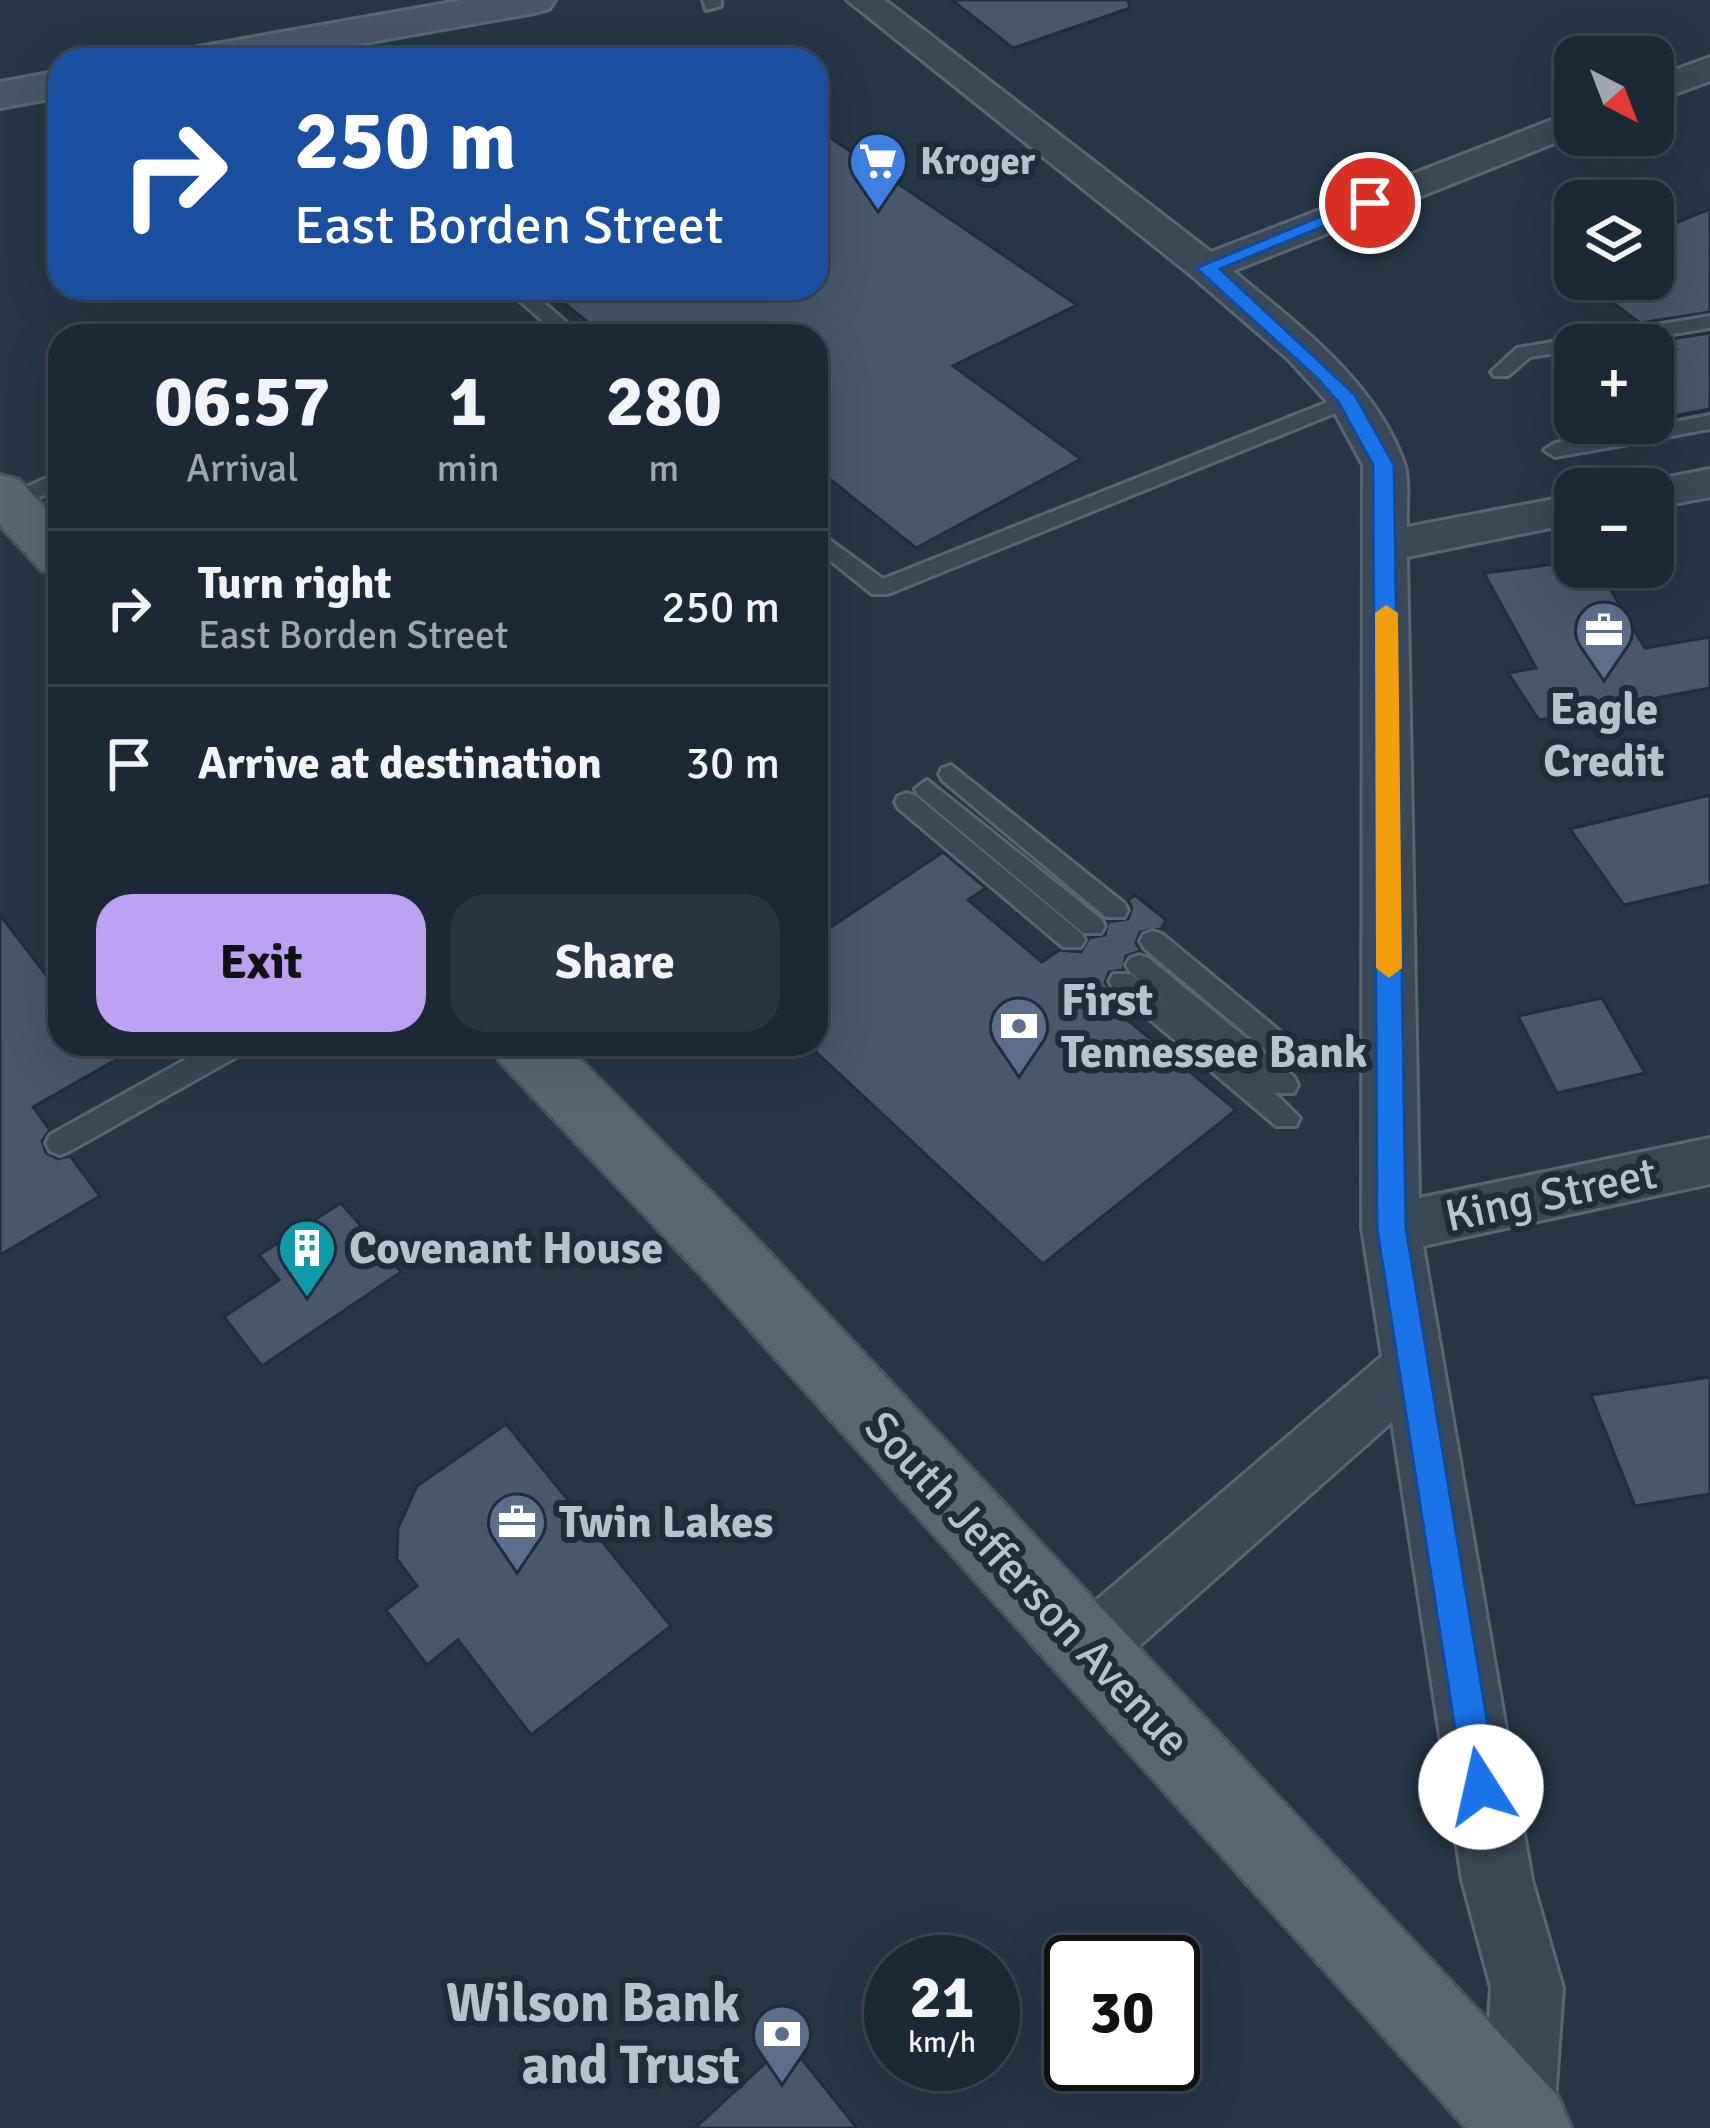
<!DOCTYPE html>
<meta charset="utf-8">
<style>
:root{--surface:#1c2835;--page:#293441;--text:#f1f3f6;--muted:#a0a6ad;--line:#3a4450;--accent:#bca0f2}
body{margin:0;font-family:Signika,sans-serif;background:var(--page);color:var(--text);height:100vh;display:flex;flex-direction:column;font-size:45px;white-space:nowrap}
*{box-sizing:border-box;margin:0}
p{font-size:39px;color:var(--muted)}
.icon{flex:none;width:66px;height:66px;fill:none;stroke:currentColor;stroke-width:2;stroke-linecap:round;stroke-linejoin:round}
.map{position:relative;flex:1;overflow:hidden}
.panel{position:absolute;left:48px;top:324px;width:780px;height:732px;display:flex;flex-direction:column;background:var(--surface);border-radius:36px;box-shadow:0 12px 48px #0002,0 0 0 3px var(--line)}
.panel>*{flex:none}
.guide{position:absolute;left:48px;top:48px;width:780px;height:252px;border-radius:36px;box-shadow:0 12px 48px #0002,0 0 0 3px var(--line);background:#1a4fa0;color:#fff;overflow:hidden}
.needle{width:78px;rotate:138deg}
.tools{position:absolute;left:1554px;top:36px;display:grid;gap:24px}
.tools a{display:grid;place-items:center;width:120px;height:120px;border-radius:24px;background:var(--surface);box-shadow:0 12px 48px #0002,0 0 0 3px var(--line);font-size:60px}
.speed{position:absolute;left:864px;top:1935px;display:flex;gap:24px;font-size:60px;font-weight:700;text-align:center}
.speed>*{display:grid;place-content:center;width:156px;height:156px;border-radius:50%;background:var(--surface);box-shadow:0 12px 48px #0002,0 0 0 3px var(--line);line-height:1}
.speed small{font-size:30px;font-weight:400}
.speed .limit{border:6px solid #111;border-radius:18px;background:#fff;color:#111}
.pin{position:absolute;display:grid;place-items:center;width:102px;height:102px;color:#fff;margin:-51px;border:6px solid #fff;border-radius:50%;box-shadow:0 3px 12px #0007}
.me{position:absolute;width:132px;margin:-66px;rotate:350deg;stroke-linejoin:round;filter:drop-shadow(0 0 9px #0008)}
.turn{display:flex;align-items:center;gap:42px;height:252px;padding:0 48px;font-size:54px}
.turn .icon{width:156px;height:156px;stroke-width:2.5}
.turn b{display:block;font-size:84px;line-height:102px}
.eta{display:flex;justify-content:space-evenly;align-items:center;height:204px;text-align:center}
.eta b{font-size:72px;font-weight:700;line-height:84px}
.action{display:flex;gap:24px;margin-top:auto;padding:24px 48px}
.action a{flex:1;height:138px;border-radius:36px;background:var(--accent);color:#111;font-size:48px;font-weight:700;line-height:138px;text-align:center}
.action a+a{background:var(--page);color:var(--text)}
ul{padding:0;list-style:none}
li{display:flex;align-items:center;gap:36px;height:156px;padding:0 48px;border-top:3px solid var(--line)}
li div{flex:1}
li b{display:block;font-size:45px}
li em{font-style:normal}
.map>svg:first-child{display:block}
.building{fill:#47586b;stroke:#202e3d;stroke-width:3}
.lines{fill:none;stroke-linecap:round;stroke-linejoin:round}
.lane-casing{stroke:#586573;stroke-width:6}
.street-casing{stroke:#586573;stroke-width:6}
.secondary-casing{stroke:#586573;stroke-width:6}
.primary-casing{stroke:#465362;stroke-width:6}
.lane{fill:#3a4756;fill-rule:evenodd}
.street{fill:#3a4756;fill-rule:evenodd}
.secondary{fill:#485669;fill-rule:evenodd}
.primary{fill:#586676;fill-rule:evenodd}
.route{fill:#1a73e8;stroke:#114b97;stroke-width:3}
.slow{fill:#f59e0b}
.labels{text-anchor:middle;dominant-baseline:central;stroke-width:12;stroke-linejoin:round;paint-order:stroke}
.far-poi-label{font-size:39px;font-weight:bold;fill:#b8c2cf;stroke:#1e2c3c;text-anchor:start}
.poi-label{font-size:45px;font-weight:bold;fill:#b8c2cf;stroke:#1e2c3c;text-anchor:start}
.street-label{font-size:45px;fill:#b8c2cf;stroke:#1e2c3c}
.near-poi-label{font-size:54px;font-weight:bold;fill:#b8c2cf;stroke:#1e2c3c;text-anchor:end}
</style>
<div class="map">
<svg width="1710" height="2128" viewBox="0 0 1710 2128">
<rect width="100%" height="100%" fill="#253647"/>
<path class="building" d="M952,0h176l2,8 -117,40z
M816,128l261,177 -124,61 128,93 -165,89 -100,-80v-132h-211l-60,-48h271z
M1710,209v103l-70,11 -59,-44h72v-47z
M1710,333v76l-57,11v-67l22,-4 -12,-9z
M1555,564l8,14 38,-5 44,75 65,-11v51l-171,32 -31,-47 28,-5 -52,-95z
M1710,795v90l-86,20 -54,-76z
M943,852l43,36 -18,12 74,62 17,-12 22,2 8,-14 16,-3 3,-13 20,-3 4,-11 -4,-8 7,-5 31,25 -5,9 -21,3 -4,11 5,8 -15,5 -3,14 -14,2 -4,11 17,19 -4,10 118,98 -193,154 -227,-212v-115z
M0,915l60,78v51h84l-111,63 17,23 -8,11 4,12 12,6 12,-3 30,40 -100,59z
M1602,998l43,75 -88,20 -39,-77z
M341,1203l60,69 -139,94 -38,-49 55,-37 -20,-25z
M1710,1377v117l-75,12 -44,-111z
M506,1424l165,202 -140,109 -73,-95 -31,25 -41,-55 31,-24 -20,-27 1,-31 19,-42z
M788,2042l69,86h-162z"/>
<g class="lines">
<defs>
<path id="lane" d="M703,0h18v6l-15,4z
M505,288h22l55,48h-22z
M1710,316v12l-104,17h-31v5l-45,7 -22,19h-14l-3,-4 26,-24z
M1348,394l7,1v10l-467,189h-16l-56,-45v-19l67,49z
M1710,415v14l-44,8 -11,-7 4,-5z
M1638,429l11,7 -4,5 -90,16 -11,-7 11,-7z
M60,472v16l-50,22 -10,-6 2,-6z
M951,765l173,138 4,7 -4,7h-18l-164,-137 -3,-6 3,-6z
M927,780l174,139 4,7 -4,7h-18l-165,-138 -3,-6z
M907,793l9,3 165,137 4,7 -4,7h-18l-165,-139 -3,-6 3,-6z
M1153,931l9,3 131,108 4,8 -4,8h-18l-131,-110 -4,-7 4,-7z
M1139,955l9,3 146,119 4,8 -4,8h-19l25,25 -4,8h-20l-163,-138 -4,-7 4,-7h18l47,39 -48,-41 -4,-7 4,-7z
M213,1044h27l2,4 -4,8 -168,95 -10,4 -10,-4 -4,-8 4,-8z"/>
<path id="street" d="M847,0h38l326,252 364,-141v24l-342,136c64,53 142,110 171,192 6,18 2,45 3,64l168,-32v28l-168,34 12,641 291,-60v46l-287,62 109,634 31,108 -10,140h-68l-3,-7 9,-133 -29,-108 -70,-458 -281,249 -23,10 -23,-10 -9,-22 9,-22 317,-271 -20,-128 1,-763 -32,-59 -43,-47 -96,-83z
M1710,57v24l-57,21v-24z
M1710,469v28l-57,11v-19h-19l19,-9z"/>
<path id="secondary" d="M463,0h92l-6,9 -15,4 -264,47h-94l7,-9 15,-4z
M60,71v26l-60,11v-26z"/>
<path id="primary" d="M0,475l19,5 41,44v51l-19,-5 -41,-45z
M491,1044h74l187,190 806,862 13,32h-105l-764,-852 -201,-213z"/>
</defs>
<use href="#lane" class="lane-casing"/>
<use href="#street" class="street-casing"/>
<use href="#secondary" class="secondary-casing"/>
<use href="#primary" class="primary-casing"/>
<use href="#lane" class="lane"/>
<use href="#street" class="street"/>
<use href="#secondary" class="secondary"/>
<use href="#primary" class="primary"/>
</g>
<path class="route" d="M1363,199l17,4 -160,66 135,126 39,70 12,763 92,559 -5,12 -12,5 -12,-5 -5,-12 -87,-559 -4,-763 -34,-62 -21,-24 -122,-111z"/>
<path class="slow" d="M1386,605l12,8 4,355 -13,10 -13,-10 -1,-355z"/>
<defs>
<symbol id="supermarket-pin" viewBox="-11 -11 22 30"><path d="M0 17L-7.5 6A9.5 9.5 0 1 1 7.5 6Z" fill="#3f7fe0" stroke="#1e2c3c"/><path d="M-6-5.5h2.5l.6 2H6L4.5 2H-2.5L-4.4-4H-6ZM-1.5 3.2a1.3 1.3 0 1 0 .1 0ZM3 3.2a1.3 1.3 0 1 0 .1 0Z" fill="#fff"/></symbol>
<symbol id="office-pin" viewBox="-11 -11 22 30"><path d="M0 17L-7.5 6A9.5 9.5 0 1 1 7.5 6Z" fill="#5c6f8a" stroke="#1e2c3c"/><path d="M-6-3h4V-5.5h4V-3h4V5H-6ZM-1-4.5V-3h2v-1.5ZM-6 0V1H6V0Z" fill="#fff"/></symbol>
<symbol id="bank-pin" viewBox="-11 -11 22 30"><path d="M0 17L-7.5 6A9.5 9.5 0 1 1 7.5 6Z" fill="#5c6f8a" stroke="#1e2c3c"/><path d="M-6-4H6V4H-6ZM0-2.3a2.3 2.3 0 1 0 0 4.6a2.3 2.3 0 1 0 0-4.6Z" fill="#fff"/></symbol>
<symbol id="building-pin" viewBox="-11 -11 22 30"><path d="M0 17L-7.5 6A9.5 9.5 0 1 1 7.5 6Z" fill="#0f9aa8" stroke="#1e2c3c"/><path d="M-4-6H4V6H1V3H-1V6H-4ZM-2.5-4.3h1.7v1.8h-1.7ZM.8-4.3h1.7v1.8H.8ZM-2.5-1h1.7V.8h-1.7ZM.8-1h1.7V.8H.8Z" fill="#fff"/></symbol>
</defs>
<g fill-rule="evenodd">
<use href="#supermarket-pin" x="845" y="128" width="66" height="90"/>
<use href="#office-pin" x="1571" y="597" width="66" height="90"/>
<use href="#bank-pin" x="986" y="993" width="66" height="90"/>
<use href="#building-pin" x="274" y="1215" width="66" height="90"/>
<use href="#office-pin" x="484" y="1489" width="66" height="90"/>
<use href="#bank-pin" x="749" y="2001" width="66" height="90"/>
</g>
<g class="labels">
<g class="far-poi-label">
<text x="920" y="161">Kroger</text>
</g>
<g class="poi-label">
<text x="1604" y="709" text-anchor="middle">Eagle<tspan x="1604" dy="52">Credit</tspan></text>
<text x="1061" y="1000">First<tspan x="1061" dy="52">Tennessee Bank</tspan></text>
<text x="349" y="1248">Covenant House</text>
<text x="559" y="1522">Twin Lakes</text>
</g>
<g class="street-label">
<text transform="translate(1551 1195) rotate(-12)">King Street</text>
<text transform="translate(1027 1584) rotate(47)">South Jefferson Avenue</text>
</g>
<g class="near-poi-label">
<text x="740" y="2003">Wilson Bank<tspan x="740" dy="62">and Trust</tspan></text>
</g>
</g>
</svg>
<div class="tools">
<a><svg class="needle" viewBox="-14 -14 28 28"><path d="M0-13l5 13h-10z" fill="#e53935"/><path d="M0 13l5-13h-10z" fill="#a0a6ad"/></svg></a>
<a><svg class="icon" aria-label="layers" viewBox="0 0 24 24"><path d="M12 4l9 5-9 5-9-5zM3 14l9 5 9-5"/></svg></a>
<a>+</a>
<a>−</a>
</div>
<div class="speed"><div>21<small>km/h</small></div><div class="limit">30</div></div>
<div class="pin" style="left:1370px;top:203px;background:#d93025"><svg class="icon" aria-label="arrive" viewBox="0 0 24 24"><path d="M6 21V4h12l-3 4 3 4H6"/></svg></div>
<svg class="me" style="left:1481px;top:1787px" viewBox="-20 -20 40 40"><circle r="19" fill="#fff"/><path d="M0-13L10 11 0 6-10 11z" fill="#1a73e8"/></svg>
<div class="guide">
<div class="turn"><svg class="icon" aria-label="right" viewBox="0 0 24 24"><path d="M7 20v-9h11M14 6l5 5-5 5"/></svg><div><b>250 m</b>East Borden Street</div></div>
</div>
<section class="panel">
<div class="eta">
<div><b>06:57</b><p>Arrival</p></div>
<div><b>1</b><p>min</p></div>
<div><b>280</b><p>m</p></div>
</div>
<ul>
<li><svg class="icon" aria-label="right" viewBox="0 0 24 24"><path d="M7 20v-9h11M14 6l5 5-5 5"/></svg><div><b>Turn right</b><p>East Borden Street</p></div><em>250 m</em></li>
<li><svg class="icon" aria-label="arrive" viewBox="0 0 24 24"><path d="M6 21V4h12l-3 4 3 4H6"/></svg><div><b>Arrive at destination</b></div><em>30 m</em></li>
</ul>
<div class="action"><a>Exit</a><a>Share</a></div>
</section>
</div>
